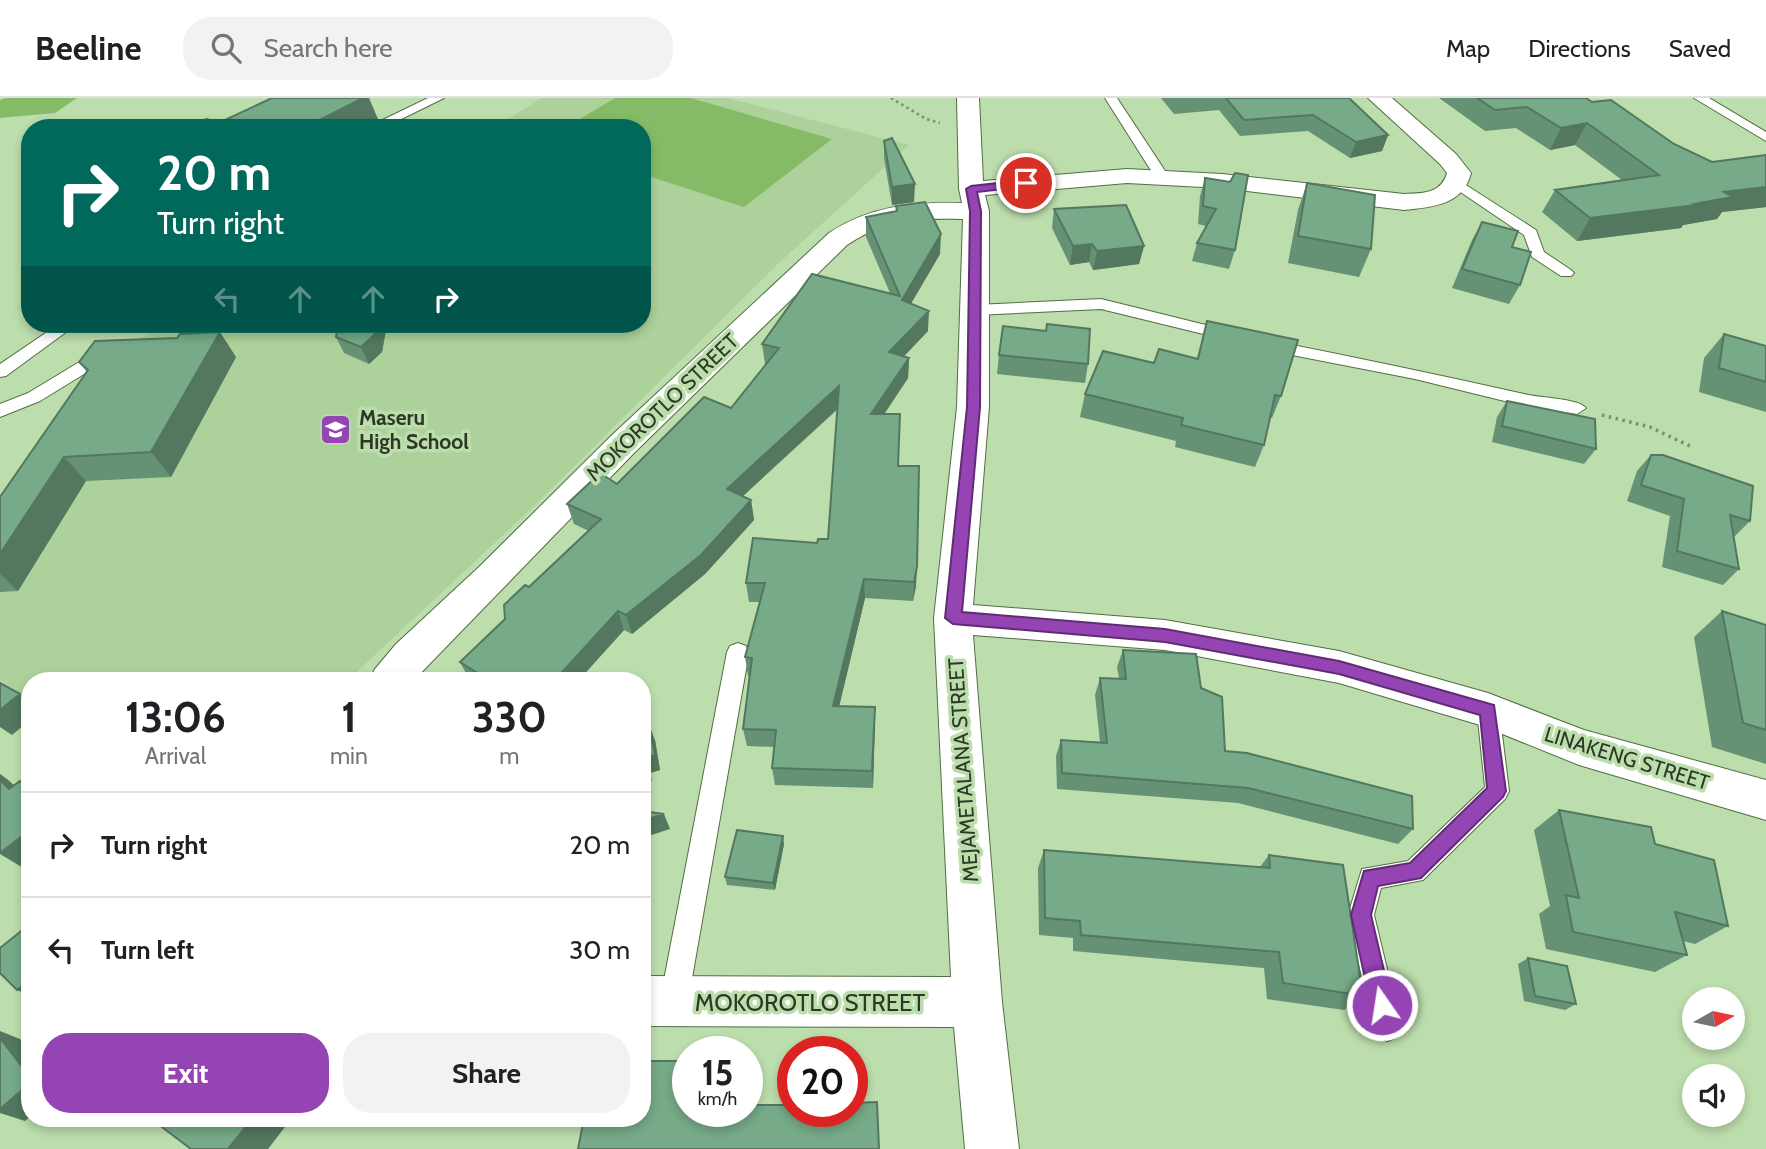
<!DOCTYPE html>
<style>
:root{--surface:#fff;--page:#f2f2f2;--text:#202124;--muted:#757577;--line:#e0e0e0;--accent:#9444b3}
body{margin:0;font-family:Cabin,sans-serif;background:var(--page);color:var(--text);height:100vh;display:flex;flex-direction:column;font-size:26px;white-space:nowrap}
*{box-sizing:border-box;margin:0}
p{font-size:23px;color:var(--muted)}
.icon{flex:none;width:38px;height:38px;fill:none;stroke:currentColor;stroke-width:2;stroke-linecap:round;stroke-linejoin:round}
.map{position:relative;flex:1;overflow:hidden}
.details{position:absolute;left:21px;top:574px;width:630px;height:455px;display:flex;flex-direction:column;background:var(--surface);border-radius:28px;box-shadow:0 4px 10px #0003}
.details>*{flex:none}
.banner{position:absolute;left:21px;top:21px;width:630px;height:214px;border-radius:28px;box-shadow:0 4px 10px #0003;background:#00695c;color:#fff;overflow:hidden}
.needle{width:46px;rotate:81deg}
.fabs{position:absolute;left:1682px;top:889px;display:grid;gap:14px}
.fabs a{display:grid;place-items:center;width:63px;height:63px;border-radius:50%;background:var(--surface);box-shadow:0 4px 10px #0003;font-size:35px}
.speed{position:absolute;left:672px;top:938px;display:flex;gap:14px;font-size:35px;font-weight:700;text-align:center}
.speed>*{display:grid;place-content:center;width:91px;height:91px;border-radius:50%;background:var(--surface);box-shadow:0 4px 10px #0003;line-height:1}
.speed small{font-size:18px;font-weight:400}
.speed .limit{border:10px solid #d22;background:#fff;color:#111}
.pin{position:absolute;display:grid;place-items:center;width:60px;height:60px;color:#fff;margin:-30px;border:4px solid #fff;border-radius:50%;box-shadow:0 2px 7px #0007}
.me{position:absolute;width:77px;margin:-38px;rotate:347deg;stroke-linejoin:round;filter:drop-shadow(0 0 5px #0008)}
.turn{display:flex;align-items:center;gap:24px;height:147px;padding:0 21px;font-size:32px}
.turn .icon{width:91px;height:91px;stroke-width:2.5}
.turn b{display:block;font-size:49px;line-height:60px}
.lanes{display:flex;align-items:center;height:66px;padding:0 21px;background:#0003;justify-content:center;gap:35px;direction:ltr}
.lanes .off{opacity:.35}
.eta{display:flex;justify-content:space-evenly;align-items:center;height:119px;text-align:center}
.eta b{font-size:42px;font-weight:700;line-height:49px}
.button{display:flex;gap:14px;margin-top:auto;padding:14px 21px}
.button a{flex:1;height:80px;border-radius:28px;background:var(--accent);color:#fff;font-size:28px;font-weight:700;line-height:80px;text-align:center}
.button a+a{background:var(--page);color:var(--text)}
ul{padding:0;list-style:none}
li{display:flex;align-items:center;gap:21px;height:105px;padding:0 21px;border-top:2px solid var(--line)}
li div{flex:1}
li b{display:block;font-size:26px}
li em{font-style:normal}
header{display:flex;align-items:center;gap:42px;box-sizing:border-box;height:98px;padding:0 35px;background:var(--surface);border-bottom:2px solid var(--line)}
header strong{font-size:33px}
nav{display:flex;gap:38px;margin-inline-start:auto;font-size:24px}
.search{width:490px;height:63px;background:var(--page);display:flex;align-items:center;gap:18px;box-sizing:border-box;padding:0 24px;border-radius:28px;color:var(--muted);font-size:26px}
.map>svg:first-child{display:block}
.built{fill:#add19a}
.green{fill:#85bb66}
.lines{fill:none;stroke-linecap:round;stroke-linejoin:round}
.service-casing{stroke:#526e42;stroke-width:2}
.minor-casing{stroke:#526e42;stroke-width:2}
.path-far1{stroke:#788f6c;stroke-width:2.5;stroke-dasharray:2.5 3.5;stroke-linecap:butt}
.path{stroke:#788f6c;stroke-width:3.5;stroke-dasharray:2.5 4.5;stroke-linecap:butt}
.service{fill:#fff;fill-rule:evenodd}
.minor{fill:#fff;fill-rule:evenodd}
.wall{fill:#659275}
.shaded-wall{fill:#53775f}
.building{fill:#76aa88;stroke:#53775f;stroke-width:2}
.route{fill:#9444b3;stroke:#602c74;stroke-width:2}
.labels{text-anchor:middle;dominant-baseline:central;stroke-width:7;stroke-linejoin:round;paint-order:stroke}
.street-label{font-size:21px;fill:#2d3926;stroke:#bcddac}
.poi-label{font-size:21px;font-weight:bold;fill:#2d3926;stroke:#bcddac;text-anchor:start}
.near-street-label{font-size:24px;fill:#2d3926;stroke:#bcddac}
</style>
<header>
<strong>Beeline</strong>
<div class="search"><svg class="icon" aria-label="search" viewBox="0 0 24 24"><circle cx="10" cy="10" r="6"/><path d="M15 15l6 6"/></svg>Search here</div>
<nav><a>Map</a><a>Directions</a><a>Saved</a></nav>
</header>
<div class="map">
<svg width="1766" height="1051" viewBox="0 0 1766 1051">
<rect width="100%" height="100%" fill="#bcddac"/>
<path class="built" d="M541,0h186l182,47 -128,116 -248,246 -186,174h-317v19l-30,-20v-172l119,-157 46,-27h477v-196h-147z"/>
<path class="green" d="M5,0h72l-22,15 -55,5v-18z
M615,0h76l141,41 -88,68 -102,-33v-46h-77z"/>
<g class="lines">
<defs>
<path id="service" d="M428,0h16l-61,30h-17z
M1105,0h12l52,79 -2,3h-10z
M1694,0h15l57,34v9z
M206,21l4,1v6l-20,2z
M1458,82l78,50 8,22 27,18 3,3 -3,3h-10l-29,-19 -8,-22 -71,-48v-6z
M1101,201l137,34 2,3 -8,5 -131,-32 -125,6 -8,-5 8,-5z
M59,226h18l-71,52 -6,1v-13z
M1267,242c86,17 172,35 257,54 14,4 54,4 62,14l-9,6 -48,-7 -114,-28 -154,-30 -2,-4 2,-4z
M107,254l6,1 2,4 -2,4 -11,2 -62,38 -40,16v-13l28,-11 63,-38z
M738,545l8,3 3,6 -61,349 -4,10 -10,4 -10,-4 -4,-10 67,-349 3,-6z
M1488,603l8,2 3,7 10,81 -4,8 -82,81 -42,8 -7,27 27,112 -4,10 -10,4 -10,-4 -4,-10 -25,-112 14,-46 46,-8 77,-74 -8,-77 3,-7z"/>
<path id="minor" d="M957,0h22l4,83 144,-12 95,5 182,20c19,-1 37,0 43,-21l-7,-9 -72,-66h24l64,56 15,19c-8,32 -38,34 -67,37l-182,-22 -95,-5 -142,12 4,16v196l-16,198 192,15 174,31 149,42 96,37 182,50v40l-187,-55 -99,-40 -141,-42 -174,-33 -192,-15 29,367 17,147h-54l-11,-122 -312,-1v-50l309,1 -17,-359 23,-211 6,-188c-46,-1 -76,-1 -116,26l-212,207 -222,229h-44l6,-12 21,-25 83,-77 132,-131 218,-203c41,-27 84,-31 133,-30l-3,-14z"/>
</defs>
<use href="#service" class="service-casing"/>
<use href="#minor" class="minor-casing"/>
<path class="path-far1" d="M891,0l35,21 14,4"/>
<path class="path" d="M1602,317l48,12 40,19"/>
<use href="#service" class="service"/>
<use href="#minor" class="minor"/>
</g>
<path class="wall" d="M1161,0h188l39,37 -6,16 -32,7 -42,-27 -68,5 -21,-26 -45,4z
M1439,0h147l6,4 82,42 38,18 54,-7v52l-44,5 -5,7 -34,6 -2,3 -104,13 -35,-29 13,-22 67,-10 -47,-35 -25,5 -34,-22 -31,3z
M884,43l30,61 -22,3 -8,-47z
M1205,80l25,4 5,68 -6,19 -37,-8 5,-18 9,-17 -8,-2 2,-28z
M1307,85l64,66 -12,28 -71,-14 10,-53z
M896,108l44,48 -29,50 17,27 -24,25 5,2 -1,20 -24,36 14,52 18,120 -3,15 -48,-3 -26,108 36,1 -2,81 -98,-3 -3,-17 2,-21 -27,-1 -4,-17 7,-53h-2l-3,-19 15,-55h-11l-3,-19 82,-44 10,-130 -95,87 8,4 3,20 -49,54 -73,60 -8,-4 -46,51h-108l-10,-19 45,-43 24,-32 60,-56 -15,-7 -7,-20 50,-20 114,-76 36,-44h-2l-3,-20 128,-51 -24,-56v-20l30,-5z
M1054,111l90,37 -5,18 -46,6 -4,-8 -19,3 -18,-37z
M1482,124l30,25 8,38 -11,19 -57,-16 20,-48z
M1207,223l74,75 -9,22h-2l-6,27 -9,22 -80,-20 1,-6 -96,-24 5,-23 69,-31 43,-5z
M338,226h49l-5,28 -13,12 -25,-11 -8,-16z
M1724,236l42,12v66l-67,-20 5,-34z
M999,257l89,9 -3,19 -88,-9z
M236,259l-65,120 -85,4 -68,110 -18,1v-95l87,-125 -8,-10z
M1507,303l89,48 -12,15 -92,-22 5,-25z
M1651,357l99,66 -16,16 5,32 -16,16 -61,-18 8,-51 -43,-15 10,-30z
M1722,513l44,14v139l-54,-17 -18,-110z
M1123,552l78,38 24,63 188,78 -15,15 -160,-41 -181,-14 -1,-33 5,-16 39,2 -5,-47 5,-17h19l-2,-11z
M642,629l13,13 5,30 -10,3 2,8h-10z
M1559,712l96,34 73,82 -33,18 -12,-3 4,14 -32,17 -109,-23 -7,-35 11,-8 -16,-76z
M784,746l-9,46 -48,-5 -2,-8z
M1044,752l215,18 10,-13 94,141 -19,14 -77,-11 -3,-31 -191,-17v-13l-34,-3 -1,-67z
M1528,860l48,46 -11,6 -41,-9 -6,-37z"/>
<path class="shaded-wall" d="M363,0h6l9,21 -16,9h-58z
M1587,25l-12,22 -25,5 11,-22z
M1388,37l-6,16 -32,7 6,-16z
M915,86l-1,18 -22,3v-18z
M1766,89v20l-44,5 -5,7 -34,6 -2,3 -104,13 13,-23 104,-14 30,-12z
M941,136l-1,20 -39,66 1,-20z
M1092,146l-3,18 -19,3 3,-19z
M1144,148l-5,18 -46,6 4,-19z
M929,213l-1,20 -39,41v-20z
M376,226h11l-5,28 -13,12 -8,-17z
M220,234l16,25 -65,120 -20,-25z
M909,260l-1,20 -37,56v-20z
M839,288l1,20 -110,102 -3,-19z
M64,359l22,24 -68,110 -18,-17v-20z
M751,402l3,20 -49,54 -73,60 -6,-19z
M917,469l-1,19 -3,15 1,-19z
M864,481l1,19 -30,126 -2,-18z
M618,513l6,19 -46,51h-24z
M20,596l10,8v18l-18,15 -12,-8v-17z
M875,609v18l-2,63 -1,-17z
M649,627l6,15 5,30 -10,3 2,8 -8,-23z
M0,676l7,5 23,20 -21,-10 -9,-9z
M664,716l6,15 -28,9v-17z
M30,732v42l-30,-18z
M783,738l1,8 -9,46 -2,-7z
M30,882v16l-13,-6z
M0,933l20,8 10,12v26l-30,-39z
M30,985v34l-5,4 -25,-8v-4z
M253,1020h20l12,9 -17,22h-40z"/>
<path class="building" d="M272,0h91l-59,30h-96z
M1226,0h123l39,37 -32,7 -43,-27 -69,5z
M1477,0h109l6,4 19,-2 63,44 38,18 54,-7v32l-42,5 9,5 -39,7 2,1 -106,13 -35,-28 104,-15 -72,-52 -26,5 -34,-21 -32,3z
M892,40l23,46 -23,3 -8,-46z
M1235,75l13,2 -13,75 -38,-7 19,-34 -13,-3 2,-28 25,4z
M1307,85l68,12 -4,54 -73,-13z
M925,104l16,32 -39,66 27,11 -40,41 20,6 -38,56h29l-2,52h21l-2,101 -3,15 -50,-3 -31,127 42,1 -3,64 -100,-3 4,-38 -33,-1 9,-71 -7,-1 20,-74h-19l7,-45 64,5 1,-4h10l11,-153 -112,103 24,11 -50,55 -75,60 -8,-4 -64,70h-64l-30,-19 45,-43 -1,-14 21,-20 4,2 72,-68 -34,-15 33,-31 17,11 87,-87 27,11 48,-60 -17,-4 50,-70 88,22 -34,-79 31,-6 -1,-5z
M1126,107l18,41 -47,5 -5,-7 -19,2 -19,-37z
M1482,124l36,9 -6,16 19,5 -11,33 -58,-16z
M1207,223l91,19 -17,56 -6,-1 -11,50 -83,-20 2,-7 -98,-24 18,-43 51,12 5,-14 39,10z
M338,226h38l-2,11 -13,12 -25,-10z
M1047,226l43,5 -2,35 -89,-9 4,-29 43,5z
M220,234l-69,120 -87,5 -64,97v-57l88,-127 -9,-8 16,-21 82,-3 3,-4z
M1724,236l42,12v36l-47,-14z
M1507,303l88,18 1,30 -94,-23z
M1651,357h12l90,31 -3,35 -20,-6 9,54 -62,-18 7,-52 -43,-14z
M1722,513l44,14v105l-23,-7z
M1123,552l73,4 5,34 21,9 3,54 22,2 165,43 1,33 -165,-41 -186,-15 -1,-33 46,3 -7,-65 26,1z
M0,585l20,11 -20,16z
M649,627l6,30 -11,3 2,8h-4v-39z
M0,682l9,9 11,-8 10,8v41l-30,23z
M1559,712l92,17 4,17 59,16 14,66 -53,-14 12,43 -114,-23 -7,-37 13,3z
M642,713l22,3 -22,7z
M737,732l46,6 -10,47 -48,-6z
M1044,752l226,18 -1,-13 74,10 20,131 -80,-13 -4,-31 -198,-17 -1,-14 -35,-3z
M30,826v56l-13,10 -17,-17v-25z
M1528,860l39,8 9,38 -41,-8z
M0,940l30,39v6l-30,26z
M642,963h46v50h59v-14h10l-1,8h37v6h59v-8l25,-1 2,47h-301l6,-31h58z
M150,1020h103l-25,31h-37z"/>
<path class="route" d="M1026,82l4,1v5l-53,6 4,19 -1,196 -18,205 203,17 174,32 155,44 12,86 -3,6 -82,81 -43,8 -7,29 21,90 -3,7 -7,3 -8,-3 -3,-7 -20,-90 13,-44 46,-8 77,-75 -7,-73 -141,-41 -174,-32 -212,-18 -8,-6 22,-211 3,-196 -4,-22 5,-3z"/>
<defs>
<symbol id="school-square" viewBox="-11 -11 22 22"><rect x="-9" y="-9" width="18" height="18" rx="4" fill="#9444b3" stroke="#bcddac"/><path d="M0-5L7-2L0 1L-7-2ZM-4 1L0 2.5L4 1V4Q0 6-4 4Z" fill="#fff"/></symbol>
</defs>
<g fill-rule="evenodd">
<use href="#school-square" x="318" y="314" width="35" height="35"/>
</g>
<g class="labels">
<g class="street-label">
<text transform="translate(662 309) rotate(-44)">MOKOROTLO STREET</text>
<text transform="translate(1627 660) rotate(17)">LINAKENG STREET</text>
<text transform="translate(963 672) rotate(-94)">MEJAMETALANA STREET</text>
</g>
<g class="poi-label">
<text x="359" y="319">Maseru<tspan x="359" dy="24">High School</tspan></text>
</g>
<g class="near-street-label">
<text x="810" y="904">MOKOROTLO STREET</text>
</g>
</g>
</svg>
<div class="fabs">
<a><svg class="needle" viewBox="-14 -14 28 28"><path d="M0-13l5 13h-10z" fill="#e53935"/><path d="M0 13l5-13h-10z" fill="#757577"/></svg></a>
<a><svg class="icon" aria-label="sound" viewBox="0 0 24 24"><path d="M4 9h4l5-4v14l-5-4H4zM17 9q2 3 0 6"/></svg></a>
</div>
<div class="speed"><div>15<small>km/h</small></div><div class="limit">20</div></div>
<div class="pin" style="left:1026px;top:85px;background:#d93025"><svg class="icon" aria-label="arrive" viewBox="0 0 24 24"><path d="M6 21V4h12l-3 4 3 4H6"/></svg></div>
<svg class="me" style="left:1382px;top:907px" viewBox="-20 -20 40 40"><circle r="17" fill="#9444b3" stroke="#fff" stroke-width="3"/><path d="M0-11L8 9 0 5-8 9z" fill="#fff"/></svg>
<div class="banner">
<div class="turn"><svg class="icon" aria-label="right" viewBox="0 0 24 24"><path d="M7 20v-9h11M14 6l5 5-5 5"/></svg><div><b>20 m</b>Turn right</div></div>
<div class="lanes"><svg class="icon off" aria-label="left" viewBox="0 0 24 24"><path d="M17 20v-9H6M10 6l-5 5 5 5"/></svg><svg class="icon off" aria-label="ahead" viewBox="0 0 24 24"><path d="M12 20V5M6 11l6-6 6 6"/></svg><svg class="icon off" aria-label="ahead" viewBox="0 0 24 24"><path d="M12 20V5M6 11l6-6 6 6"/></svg><svg class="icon" aria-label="right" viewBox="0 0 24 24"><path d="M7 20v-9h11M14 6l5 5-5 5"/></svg></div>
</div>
<section class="details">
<div class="eta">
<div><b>13:06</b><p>Arrival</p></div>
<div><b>1</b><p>min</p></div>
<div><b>330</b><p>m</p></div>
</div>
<ul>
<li><svg class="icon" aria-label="right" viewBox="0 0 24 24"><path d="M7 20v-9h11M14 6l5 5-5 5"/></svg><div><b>Turn right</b></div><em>20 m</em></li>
<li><svg class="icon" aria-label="left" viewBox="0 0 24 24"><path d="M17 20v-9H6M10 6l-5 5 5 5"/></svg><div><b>Turn left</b></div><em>30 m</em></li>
</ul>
<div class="button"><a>Exit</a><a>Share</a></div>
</section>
</div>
